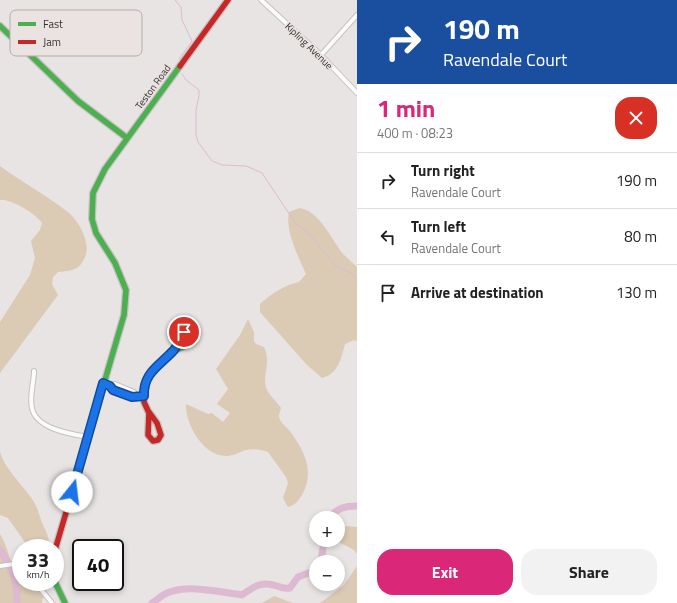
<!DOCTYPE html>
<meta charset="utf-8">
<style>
:root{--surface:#fff;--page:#f2f2f2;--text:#222;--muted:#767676;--line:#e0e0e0;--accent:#db2777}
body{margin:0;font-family:"Titillium Web",sans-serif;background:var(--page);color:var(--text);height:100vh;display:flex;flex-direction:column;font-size:15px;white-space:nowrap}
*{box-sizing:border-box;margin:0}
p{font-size:13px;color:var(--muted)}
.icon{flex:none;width:22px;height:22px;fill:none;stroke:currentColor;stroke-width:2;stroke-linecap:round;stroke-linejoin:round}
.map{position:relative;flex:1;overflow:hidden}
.panel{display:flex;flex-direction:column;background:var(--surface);width:320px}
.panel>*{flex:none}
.top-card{background:#1a4fa0;color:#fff;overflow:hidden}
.controls{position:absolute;left:309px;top:511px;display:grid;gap:8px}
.controls a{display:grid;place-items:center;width:36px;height:36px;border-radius:50%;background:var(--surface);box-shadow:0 2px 6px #0003;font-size:20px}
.speed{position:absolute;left:12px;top:539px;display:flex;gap:8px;font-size:20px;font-weight:700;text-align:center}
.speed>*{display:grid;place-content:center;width:52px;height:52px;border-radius:50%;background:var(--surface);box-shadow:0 2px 6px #0003;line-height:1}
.speed small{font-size:10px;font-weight:400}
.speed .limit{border:2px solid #111;border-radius:6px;background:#fff;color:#111}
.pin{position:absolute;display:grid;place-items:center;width:34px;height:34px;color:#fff;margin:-17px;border:2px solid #fff;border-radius:50%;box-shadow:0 1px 4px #0007}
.me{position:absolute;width:44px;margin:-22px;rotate:16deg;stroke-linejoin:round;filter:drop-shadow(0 0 3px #0008)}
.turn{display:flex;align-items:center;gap:14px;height:84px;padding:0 20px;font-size:18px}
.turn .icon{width:52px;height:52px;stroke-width:2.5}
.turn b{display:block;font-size:28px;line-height:34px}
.round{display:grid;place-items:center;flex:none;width:42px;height:42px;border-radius:16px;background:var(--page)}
.summary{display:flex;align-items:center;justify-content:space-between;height:68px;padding:0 20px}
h1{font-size:24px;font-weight:700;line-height:30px;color:var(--accent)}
.button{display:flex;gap:8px;margin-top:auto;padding:8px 20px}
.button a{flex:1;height:46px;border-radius:16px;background:var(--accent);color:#fff;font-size:16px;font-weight:700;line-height:46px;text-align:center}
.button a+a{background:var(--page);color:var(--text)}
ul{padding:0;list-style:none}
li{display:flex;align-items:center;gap:12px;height:56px;padding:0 20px;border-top:1px solid var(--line)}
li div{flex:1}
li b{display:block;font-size:15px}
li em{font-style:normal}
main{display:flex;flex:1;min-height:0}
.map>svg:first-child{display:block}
.green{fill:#dbcab4}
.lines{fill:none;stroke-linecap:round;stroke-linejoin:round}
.stream{stroke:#debad2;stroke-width:1}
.river{stroke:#debad2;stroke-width:7}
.street-casing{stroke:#c5c1c1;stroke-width:6}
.fast-casing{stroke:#c5c1c1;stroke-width:8}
.jam-casing{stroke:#c5c1c1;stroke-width:8}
.street{stroke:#fcfbfb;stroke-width:4}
.fast{stroke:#4caf50;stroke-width:5.5}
.jam{stroke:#c62828;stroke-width:5.5}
.route-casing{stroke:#114b97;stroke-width:10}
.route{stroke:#1a73e8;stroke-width:7}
.labels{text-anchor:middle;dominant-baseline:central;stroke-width:4;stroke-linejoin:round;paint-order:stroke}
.street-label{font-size:10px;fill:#343131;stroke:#eae3e2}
.key{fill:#eae3e2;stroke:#b3aead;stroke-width:1}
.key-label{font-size:11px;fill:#343131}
</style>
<main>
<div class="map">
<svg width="357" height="603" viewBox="0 0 357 603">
<rect width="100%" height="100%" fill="#e8e4e4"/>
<path class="green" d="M0,166c22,16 48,30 69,47 11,10 22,30 16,44 -5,13 -14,14 -27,15l-5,5 -1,7 6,11 -58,78v-51l30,-47 5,-17 -4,-17 9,-11 2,-7c-6,-9 -32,-25 -42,-23z
M299,208c20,2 33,32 44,46 5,5 10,9 14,13v74l-3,-1 -9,4c-4,15 -7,30 -23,34l-16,-14 -46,-52v-8c11,-10 24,-19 39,-22l7,-8c-8,-18 -21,-43 -17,-62z
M248,319l6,13v9l2,3 8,3c8,18 -3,28 3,43 3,6 10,12 14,18 -1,3 -2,6 -2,9 1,6 6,8 10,13 14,19 26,39 14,63 -4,7 -7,12 -15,14l-5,-9 5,-15 -2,-6 -18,-25c-7,-2 -15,-4 -22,-2 -7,2 -12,6 -20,6 -23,0 -41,-32 -40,-52l22,10 4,-1 11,9 7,-9 -13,-9 11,-15 -12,-20 24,-34z
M0,451c3,16 22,33 32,48 6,8 7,17 11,26 4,9 7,13 6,23h-20l-21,-30 -8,-3z
M347,526l10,1v27l-3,-4 -19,-10h3v-10z
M0,534c7,11 8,22 14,33 2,6 7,9 7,15h25l-4,21h-42z
M357,566v37h-37l24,-18z
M274,596l19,7h-31z"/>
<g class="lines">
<path class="stream" d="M175,0l6,7 1,13 10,21 -13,18
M182,74l4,6 13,10v6l-3,14v24l2,8 14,19 10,4 24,1 16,7 34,51 11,8 29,34 16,7 5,8"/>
<path class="river" d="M329,518c8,-10 16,-12 28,-12
M0,550c11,17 18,32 17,53
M321,562l3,-22
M152,603c5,-3 10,-8 15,-10 22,-9 52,-1 75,2 12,-9 20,-14 35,-9 5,2 8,3 13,2l8,-11 18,-7"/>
<defs>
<path id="street" d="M261,0l60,55 36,38
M321,55l36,-40
M34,371c0,12 -5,25 -2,37 4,21 39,26 56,29
M103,383l7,2 5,-1 19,8 3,4 -5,1 -19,-7 -3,-5
M0,566l21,-3
M38,582l1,5 13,16"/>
<path id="fast" d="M0,26l78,75 49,37
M174,351l19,-9 2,-3 -1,-5 -4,-3c-9,4 -12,10 -15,19
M95,414l29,-99 2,-25 -11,-27 -19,-30 -4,-14 1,-26 12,-24 75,-103
M55,582l10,21"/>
<path id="jam" d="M180,66l48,-66
M149,412l8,11 4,12 -3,5 -5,1 -5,-6 1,-22 -5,-11v-16l12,-20 18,-15
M55,550l40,-136"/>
</defs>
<use href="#street" class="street-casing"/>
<use href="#fast" class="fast-casing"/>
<use href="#jam" class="jam-casing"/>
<use href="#street" class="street"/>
<use href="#fast" class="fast"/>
<use href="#jam" class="jam"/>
</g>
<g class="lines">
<defs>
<path id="route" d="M72,492l31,-109 7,3 3,4 19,7 12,-1c-1,-23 15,-30 29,-45 5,-5 6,-13 11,-19"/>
</defs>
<use href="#route" class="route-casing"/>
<use href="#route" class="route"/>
</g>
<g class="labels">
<g class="street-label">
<text transform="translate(309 46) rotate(44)">Kipling Avenue</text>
<text transform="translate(153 87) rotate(-54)">Teston Road</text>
</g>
</g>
<rect x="10" y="10" width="132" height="46" rx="6" class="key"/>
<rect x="18" y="22" width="18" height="4" fill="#4caf50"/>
<rect x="18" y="40" width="18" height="4" fill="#c62828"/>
<g class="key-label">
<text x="43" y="28">Fast</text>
<text x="43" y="46">Jam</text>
</g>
</svg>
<div class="controls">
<a>+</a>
<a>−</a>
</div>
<div class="speed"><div>33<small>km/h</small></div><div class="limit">40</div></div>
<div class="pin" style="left:184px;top:332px;background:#d93025"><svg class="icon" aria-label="arrive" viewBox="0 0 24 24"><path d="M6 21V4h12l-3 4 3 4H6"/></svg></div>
<svg class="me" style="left:72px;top:492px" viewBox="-20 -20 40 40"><circle r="19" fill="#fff"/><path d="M0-13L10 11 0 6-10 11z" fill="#1a73e8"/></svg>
</div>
<section class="panel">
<div class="top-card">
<div class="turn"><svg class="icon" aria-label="right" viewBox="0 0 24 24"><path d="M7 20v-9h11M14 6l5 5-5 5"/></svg><div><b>190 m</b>Ravendale Court</div></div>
</div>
<div class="summary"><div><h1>1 min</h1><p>400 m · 08:23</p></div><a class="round" style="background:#d93025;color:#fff"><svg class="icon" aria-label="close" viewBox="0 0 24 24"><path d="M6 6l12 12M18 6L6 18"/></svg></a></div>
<ul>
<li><svg class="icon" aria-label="right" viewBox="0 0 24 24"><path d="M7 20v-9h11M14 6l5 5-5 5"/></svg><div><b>Turn right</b><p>Ravendale Court</p></div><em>190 m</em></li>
<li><svg class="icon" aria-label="left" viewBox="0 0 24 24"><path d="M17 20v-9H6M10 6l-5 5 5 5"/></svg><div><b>Turn left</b><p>Ravendale Court</p></div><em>80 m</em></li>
<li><svg class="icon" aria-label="arrive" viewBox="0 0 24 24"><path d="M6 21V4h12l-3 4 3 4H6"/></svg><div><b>Arrive at destination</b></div><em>130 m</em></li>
</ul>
<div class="button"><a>Exit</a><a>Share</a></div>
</section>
</main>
